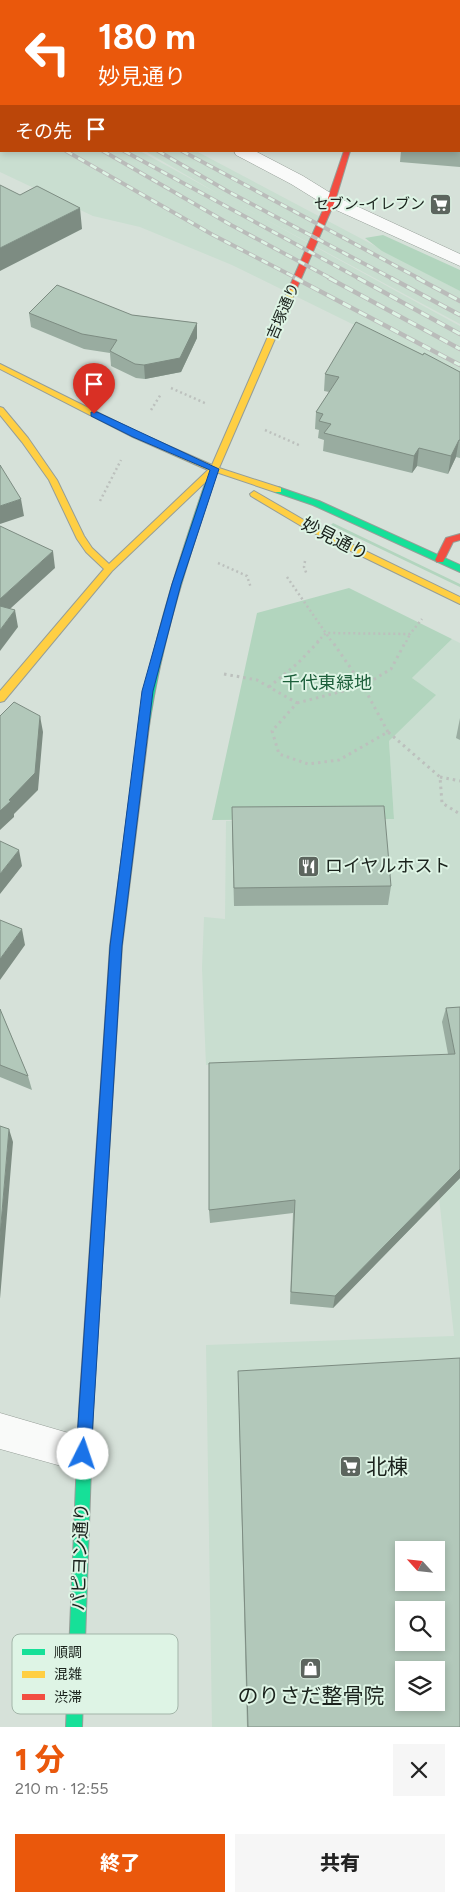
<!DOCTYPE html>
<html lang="ja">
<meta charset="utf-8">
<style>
:root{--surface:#fff;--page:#f6f6f6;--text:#222;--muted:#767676;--accent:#ea580c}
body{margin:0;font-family:Figtree,"Noto Sans JP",sans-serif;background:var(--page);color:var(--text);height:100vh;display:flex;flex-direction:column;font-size:19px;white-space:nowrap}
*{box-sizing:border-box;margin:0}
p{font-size:16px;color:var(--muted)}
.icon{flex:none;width:28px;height:28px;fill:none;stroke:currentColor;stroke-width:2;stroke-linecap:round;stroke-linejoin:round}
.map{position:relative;height:1727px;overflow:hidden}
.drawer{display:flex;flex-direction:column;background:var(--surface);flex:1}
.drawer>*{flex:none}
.hud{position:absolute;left:0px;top:0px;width:460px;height:152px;box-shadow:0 2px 8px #0003;background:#ea580c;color:#fff;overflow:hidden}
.needle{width:32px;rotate:297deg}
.controls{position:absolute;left:395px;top:1541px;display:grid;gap:10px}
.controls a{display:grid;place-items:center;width:50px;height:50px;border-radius:0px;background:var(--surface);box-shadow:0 2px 8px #0003;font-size:25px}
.pin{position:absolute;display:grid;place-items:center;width:42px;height:42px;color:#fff;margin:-51px -21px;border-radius:50% 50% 50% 0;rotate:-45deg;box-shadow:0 0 5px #0007}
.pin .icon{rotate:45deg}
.me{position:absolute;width:55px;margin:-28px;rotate:4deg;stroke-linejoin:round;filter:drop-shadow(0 0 4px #0008)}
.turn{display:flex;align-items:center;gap:18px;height:105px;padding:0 15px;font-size:22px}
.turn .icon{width:65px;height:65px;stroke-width:2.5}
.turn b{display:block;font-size:35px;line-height:42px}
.then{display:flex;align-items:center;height:48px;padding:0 15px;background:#0003;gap:10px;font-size:19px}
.round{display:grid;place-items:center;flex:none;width:52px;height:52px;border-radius:0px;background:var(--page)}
.overview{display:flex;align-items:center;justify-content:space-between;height:85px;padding:0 15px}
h1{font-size:30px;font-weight:800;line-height:38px;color:var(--accent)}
.cta{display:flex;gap:10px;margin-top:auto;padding:10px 15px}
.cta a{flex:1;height:58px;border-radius:0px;background:var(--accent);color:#fff;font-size:20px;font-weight:800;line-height:58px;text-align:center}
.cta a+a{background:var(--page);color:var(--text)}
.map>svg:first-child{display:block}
.built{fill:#c9ded0;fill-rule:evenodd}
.green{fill:#b2d5be}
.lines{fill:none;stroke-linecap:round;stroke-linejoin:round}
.street-casing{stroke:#969e98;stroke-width:1}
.fast-casing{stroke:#969e98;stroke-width:2}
.slow-casing{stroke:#969e98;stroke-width:2}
.jam-casing{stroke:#969e98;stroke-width:2}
.path-far1{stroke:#bcc0bd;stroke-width:2.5;stroke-dasharray:2 3;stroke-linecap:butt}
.path{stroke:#bcc0bd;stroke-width:3;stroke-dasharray:2.5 4;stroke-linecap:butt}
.street{fill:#f9faf9;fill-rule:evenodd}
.fast{fill:#16e098;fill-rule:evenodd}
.slow{fill:#ffcf43;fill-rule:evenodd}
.jam{fill:#f24e42;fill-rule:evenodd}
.rail-far1-casing{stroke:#babcba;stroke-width:4}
.rail-casing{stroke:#babcba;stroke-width:4.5}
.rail-far1{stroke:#def4e5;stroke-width:2.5;stroke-dasharray:7;stroke-linecap:butt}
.rail{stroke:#def4e5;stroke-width:3;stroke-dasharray:9;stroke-linecap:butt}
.wall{fill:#99aca0}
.shaded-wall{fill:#7d8c82}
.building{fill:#b2c8ba;stroke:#7d8c82;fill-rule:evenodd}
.route{fill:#1a73e8;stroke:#114b97}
.labels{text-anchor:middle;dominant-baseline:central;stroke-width:4;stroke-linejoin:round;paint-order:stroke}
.far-poi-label{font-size:15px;fill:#1a221c;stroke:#def4e5;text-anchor:end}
.far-street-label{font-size:15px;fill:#1a221c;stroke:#def4e5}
.street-label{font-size:18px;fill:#1a221c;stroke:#def4e5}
.park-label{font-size:18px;fill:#1d5f3b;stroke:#def4e5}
.poi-label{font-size:18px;fill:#1a221c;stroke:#def4e5;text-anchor:start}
.near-poi-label{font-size:21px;fill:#1a221c;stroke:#def4e5;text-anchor:start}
.key{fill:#def4e5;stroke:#a3b5a9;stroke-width:1}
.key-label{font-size:14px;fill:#1a221c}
</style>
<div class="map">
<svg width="460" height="1727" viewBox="0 0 460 1727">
<rect width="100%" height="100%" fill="#d6e1d9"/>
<path class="built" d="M0,69l1,82h139l320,175v51l-228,-112 -92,-38 -47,-11 -93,-44z
M145,151h51l264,140v33l-238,-128z
M452,639l8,4v1084h-248l-6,-382 248,-9 -30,-278 -218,7 -4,-97 2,-51 21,2 1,-98 168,-2 -5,-78 46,-46 -23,-17zM404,1550h32v32h-32zM404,1610h32v32h-32zM404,1670h32v32h-32z"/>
<path class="green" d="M383,235l77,35v21l-78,-40 -17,-13z
M333,523l127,61v3l-129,-62z
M349,588l103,51 -40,39 24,17 -47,46 5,78 -182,1 45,-207z"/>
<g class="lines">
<defs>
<path id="street" d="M234,151h21l48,25 34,21 123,57v12l-135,-61 -34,-21 -55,-29z
M0,1413l96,28 5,13 -5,13 -13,5 -83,-23z"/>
<path id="fast" d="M214,466l4,3c-28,85 -56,168 -69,257l-5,4 -5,-4c14,-89 42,-172 71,-257z
M278,487l41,14 141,64v7l-147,-67 -38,-13 -1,-2z
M86,1403l5,2 2,5 -11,317h-16l13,-317 2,-5z"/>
<path id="slow" d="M290,286l7,2 -78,180 62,20v4h-6l-59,-20 -104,99 -108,130 -4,1v-11l104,-122 -18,-17 -9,-13 -28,-59 -27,-38 -22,-27v-8l3,1 25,30 29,42 27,56 8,12 17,16 99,-94 -75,-33 -133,-68v-5l139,69 73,32z
M254,491l60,35 146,71v7l-152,-74 -57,-34 -1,-2z
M144,722l5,4 -27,220 -4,62 -2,4 -4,1 -4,-1 -2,-4 4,-62 29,-220z"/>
<path id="jam" d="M358,0h6v1h-6z
M344,151h6l-15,50 -38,87 -7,2 -1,-2 38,-87z
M460,534v6l-7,2 -10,20h-6l-2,-2 11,-22z
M112,1003l4,1 2,4 -25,402 -2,5 -5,2 -5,-2 -2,-5 27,-402 2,-4z"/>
</defs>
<use href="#street" class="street-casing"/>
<use href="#fast" class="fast-casing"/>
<use href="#slow" class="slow-casing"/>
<use href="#jam" class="jam-casing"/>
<path class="path-far1" d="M171,388l36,16
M151,410l10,-16
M265,430l36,16
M100,501l21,-41
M305,561l-1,6 3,8
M218,563l29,13 4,12
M287,577l45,65
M317,642l9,-9 84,1 12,-15
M406,642l4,-8"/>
<path class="path" d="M224,674l33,6 40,23 -25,28 7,23 29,10 31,-4 49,-28 52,45 2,26 18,11
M269,687l29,-24 21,-22
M297,703l66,-17 -31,-45
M388,732l-25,-46 28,-17 15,-28
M440,777l20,4"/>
<use href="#street" class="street"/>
<use href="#fast" class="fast"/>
<use href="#slow" class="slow"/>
<use href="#jam" class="jam"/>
<defs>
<path id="rail-far1" d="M66,151l147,84 85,44
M103,151l128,74 101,54
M124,151l236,128
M158,151l71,41 164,87
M182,151l238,128"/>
<path id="rail" d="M295,278l165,87
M329,278l131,71
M358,278l102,56
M391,278l69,37
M417,278l43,23"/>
</defs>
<use href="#rail-far1" class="rail-far1-casing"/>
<use href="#rail" class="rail-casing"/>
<use href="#rail-far1" class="rail-far1"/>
<use href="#rail" class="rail"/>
</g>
<path class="wall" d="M1,0h319v1h-317z
M412,0h48v167l-60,-5 1,-11h58v-150h-46z
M29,313l103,2 65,8v15l-16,34 -36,7 -9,-1 -25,-12 -1,-13 -26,-4 -53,-22z
M423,355l37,17v86l-4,-1 -8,17 -31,-8 -5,7 -89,-22 1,-11 -6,-2 1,-8 -4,-1 1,-17 13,-20 -5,-1 1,-17z
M460,718v22l-4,-2z
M232,827l159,59 -3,19 -154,1z
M460,1007v171l-127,130 -43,-4 3,-91 -83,10 -1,-13 239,-156 -6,-32 4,-14z
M0,1009l28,67 4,14 -32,-13z
M238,1371l222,356h-213z"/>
<path class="shaded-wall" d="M80,208l2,21 -82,42v-23z
M197,323v15l-16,34 -36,7 -1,-14z
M459,440l-3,17 -8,17 3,-18z
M419,448l-2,18 -5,7 2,-17z
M21,499l3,17 -24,8v-18z
M53,551l2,17 -55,50v-19z
M15,610l3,17 -18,24v-21z
M40,716l3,16 -5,58 -24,24v3l-14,13v-19l9,-11z
M19,850l3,16 -22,28v-20z
M22,929l3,16 -25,35v-21z
M9,1129l4,13 -13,157v-63z
M460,1169v9l-127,130 2,-12z"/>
<path class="building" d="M27,0h293v1h-291z
M422,0h38l-1,15 1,1v134h-1v-149h-37z
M0,185l20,10 17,-9 43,22 -80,40z
M57,285l75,30 65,8 -17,35 -36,7 -9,-1 -25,-13 7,-11 -35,-6 -53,-21z
M356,322l67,33 1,-2 36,19v68h-1l-8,16 -32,-8 -5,8 -90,-23 7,-9 -12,-3 4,-7 -7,-2 23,-35 -14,-3z
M0,465l21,34 -21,7z
M0,526l53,25 -53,48z
M0,606l15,4 -15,20z
M14,702l26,14 -5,57 -26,27 2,1 -11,10v-95z
M384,806l7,80 -157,2 -2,-81z
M0,841l19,9 -19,24z
M0,920l22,9 -22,30z
M460,1007v162l-125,127 -44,-4 4,-92 -86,10v-147l246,-9 -9,-46z
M0,1009l28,67 -28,-11z
M0,1126l9,3 -9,107z
M460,1358v369h-212l-10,-356zM404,1550h32v32h-32zM404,1610h32v32h-32zM404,1670h32v32h-32z"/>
<path class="route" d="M91,412h6l122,57 -38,115 -28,107 -31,255 -31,508 -2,6 -6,2 -5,-2 -2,-6 34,-508 32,-255 30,-107 38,-114 -77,-33 -42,-21z"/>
<defs>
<symbol id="supermarket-square" viewBox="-11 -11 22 22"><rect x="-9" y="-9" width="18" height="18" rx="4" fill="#5c655e" stroke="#def4e5"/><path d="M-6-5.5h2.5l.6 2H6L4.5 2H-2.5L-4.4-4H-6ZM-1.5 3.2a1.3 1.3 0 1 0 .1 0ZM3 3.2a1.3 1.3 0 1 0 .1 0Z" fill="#fff"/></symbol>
<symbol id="restaurant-square" viewBox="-11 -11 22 22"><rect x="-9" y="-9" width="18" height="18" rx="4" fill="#5c655e" stroke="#def4e5"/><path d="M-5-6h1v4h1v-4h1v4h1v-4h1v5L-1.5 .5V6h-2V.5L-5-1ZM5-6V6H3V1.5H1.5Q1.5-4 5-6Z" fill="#fff"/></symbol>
<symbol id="shop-square" viewBox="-11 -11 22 22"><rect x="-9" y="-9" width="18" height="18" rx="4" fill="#5c655e" stroke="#def4e5"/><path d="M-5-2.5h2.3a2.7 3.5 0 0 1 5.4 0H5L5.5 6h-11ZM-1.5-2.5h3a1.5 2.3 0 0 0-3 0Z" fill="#fff"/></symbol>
</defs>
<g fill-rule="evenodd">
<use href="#supermarket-square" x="428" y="192" width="25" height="25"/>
<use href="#restaurant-square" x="296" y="854" width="25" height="25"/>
<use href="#supermarket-square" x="338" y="1454" width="25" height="25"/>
<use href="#shop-square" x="298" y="1656" width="25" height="25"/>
</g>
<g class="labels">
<g class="far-poi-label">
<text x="425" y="204">セブン-イレブン</text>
</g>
<g class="far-street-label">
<text transform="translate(283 311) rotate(-67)">吉塚通り</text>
</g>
<g class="street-label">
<text transform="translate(335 539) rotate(27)">妙見通り</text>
<text transform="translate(80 1557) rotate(-88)">パピヨン通り</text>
</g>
<g class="park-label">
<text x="327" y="683">千代東緑地</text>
</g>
<g class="poi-label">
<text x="325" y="866">ロイヤルホスト</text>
</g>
<g class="near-poi-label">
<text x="366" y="1466">北棟</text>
<text x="311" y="1695" text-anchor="middle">のりさだ整骨院</text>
</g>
</g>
<rect x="12" y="1634" width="166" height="80" rx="8" class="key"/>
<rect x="22" y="1649" width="23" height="6" fill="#16e098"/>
<rect x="22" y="1671" width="23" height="7" fill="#ffcf43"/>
<rect x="22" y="1694" width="23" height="6" fill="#f24e42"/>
<g class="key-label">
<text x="54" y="1657">順調</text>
<text x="54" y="1679">混雑</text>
<text x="54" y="1702">渋滞</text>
</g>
</svg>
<div class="controls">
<a><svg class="needle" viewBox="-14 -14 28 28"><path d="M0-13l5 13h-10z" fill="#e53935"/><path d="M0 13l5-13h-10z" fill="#767676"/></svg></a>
<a><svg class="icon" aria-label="search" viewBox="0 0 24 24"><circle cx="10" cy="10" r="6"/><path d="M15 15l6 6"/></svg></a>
<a><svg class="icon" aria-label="layers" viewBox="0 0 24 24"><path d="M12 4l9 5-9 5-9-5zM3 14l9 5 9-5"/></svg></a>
</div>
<div class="pin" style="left:94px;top:414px;background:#d93025"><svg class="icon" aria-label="arrive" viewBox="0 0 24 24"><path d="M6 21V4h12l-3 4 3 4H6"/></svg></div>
<svg class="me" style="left:83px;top:1454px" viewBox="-20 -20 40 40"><circle r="19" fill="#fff"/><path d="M0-13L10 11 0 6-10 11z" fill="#1a73e8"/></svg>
<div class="hud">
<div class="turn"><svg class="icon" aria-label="left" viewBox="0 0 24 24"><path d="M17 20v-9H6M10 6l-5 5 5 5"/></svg><div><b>180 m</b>妙見通り</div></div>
<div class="then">その先<svg class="icon" aria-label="arrive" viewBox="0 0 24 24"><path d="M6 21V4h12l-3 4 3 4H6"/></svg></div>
</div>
</div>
<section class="drawer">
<div class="overview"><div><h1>1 分</h1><p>210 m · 12:55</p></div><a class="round"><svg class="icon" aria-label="close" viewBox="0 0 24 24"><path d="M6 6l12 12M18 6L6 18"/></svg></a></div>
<div class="cta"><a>終了</a><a>共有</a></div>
</section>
